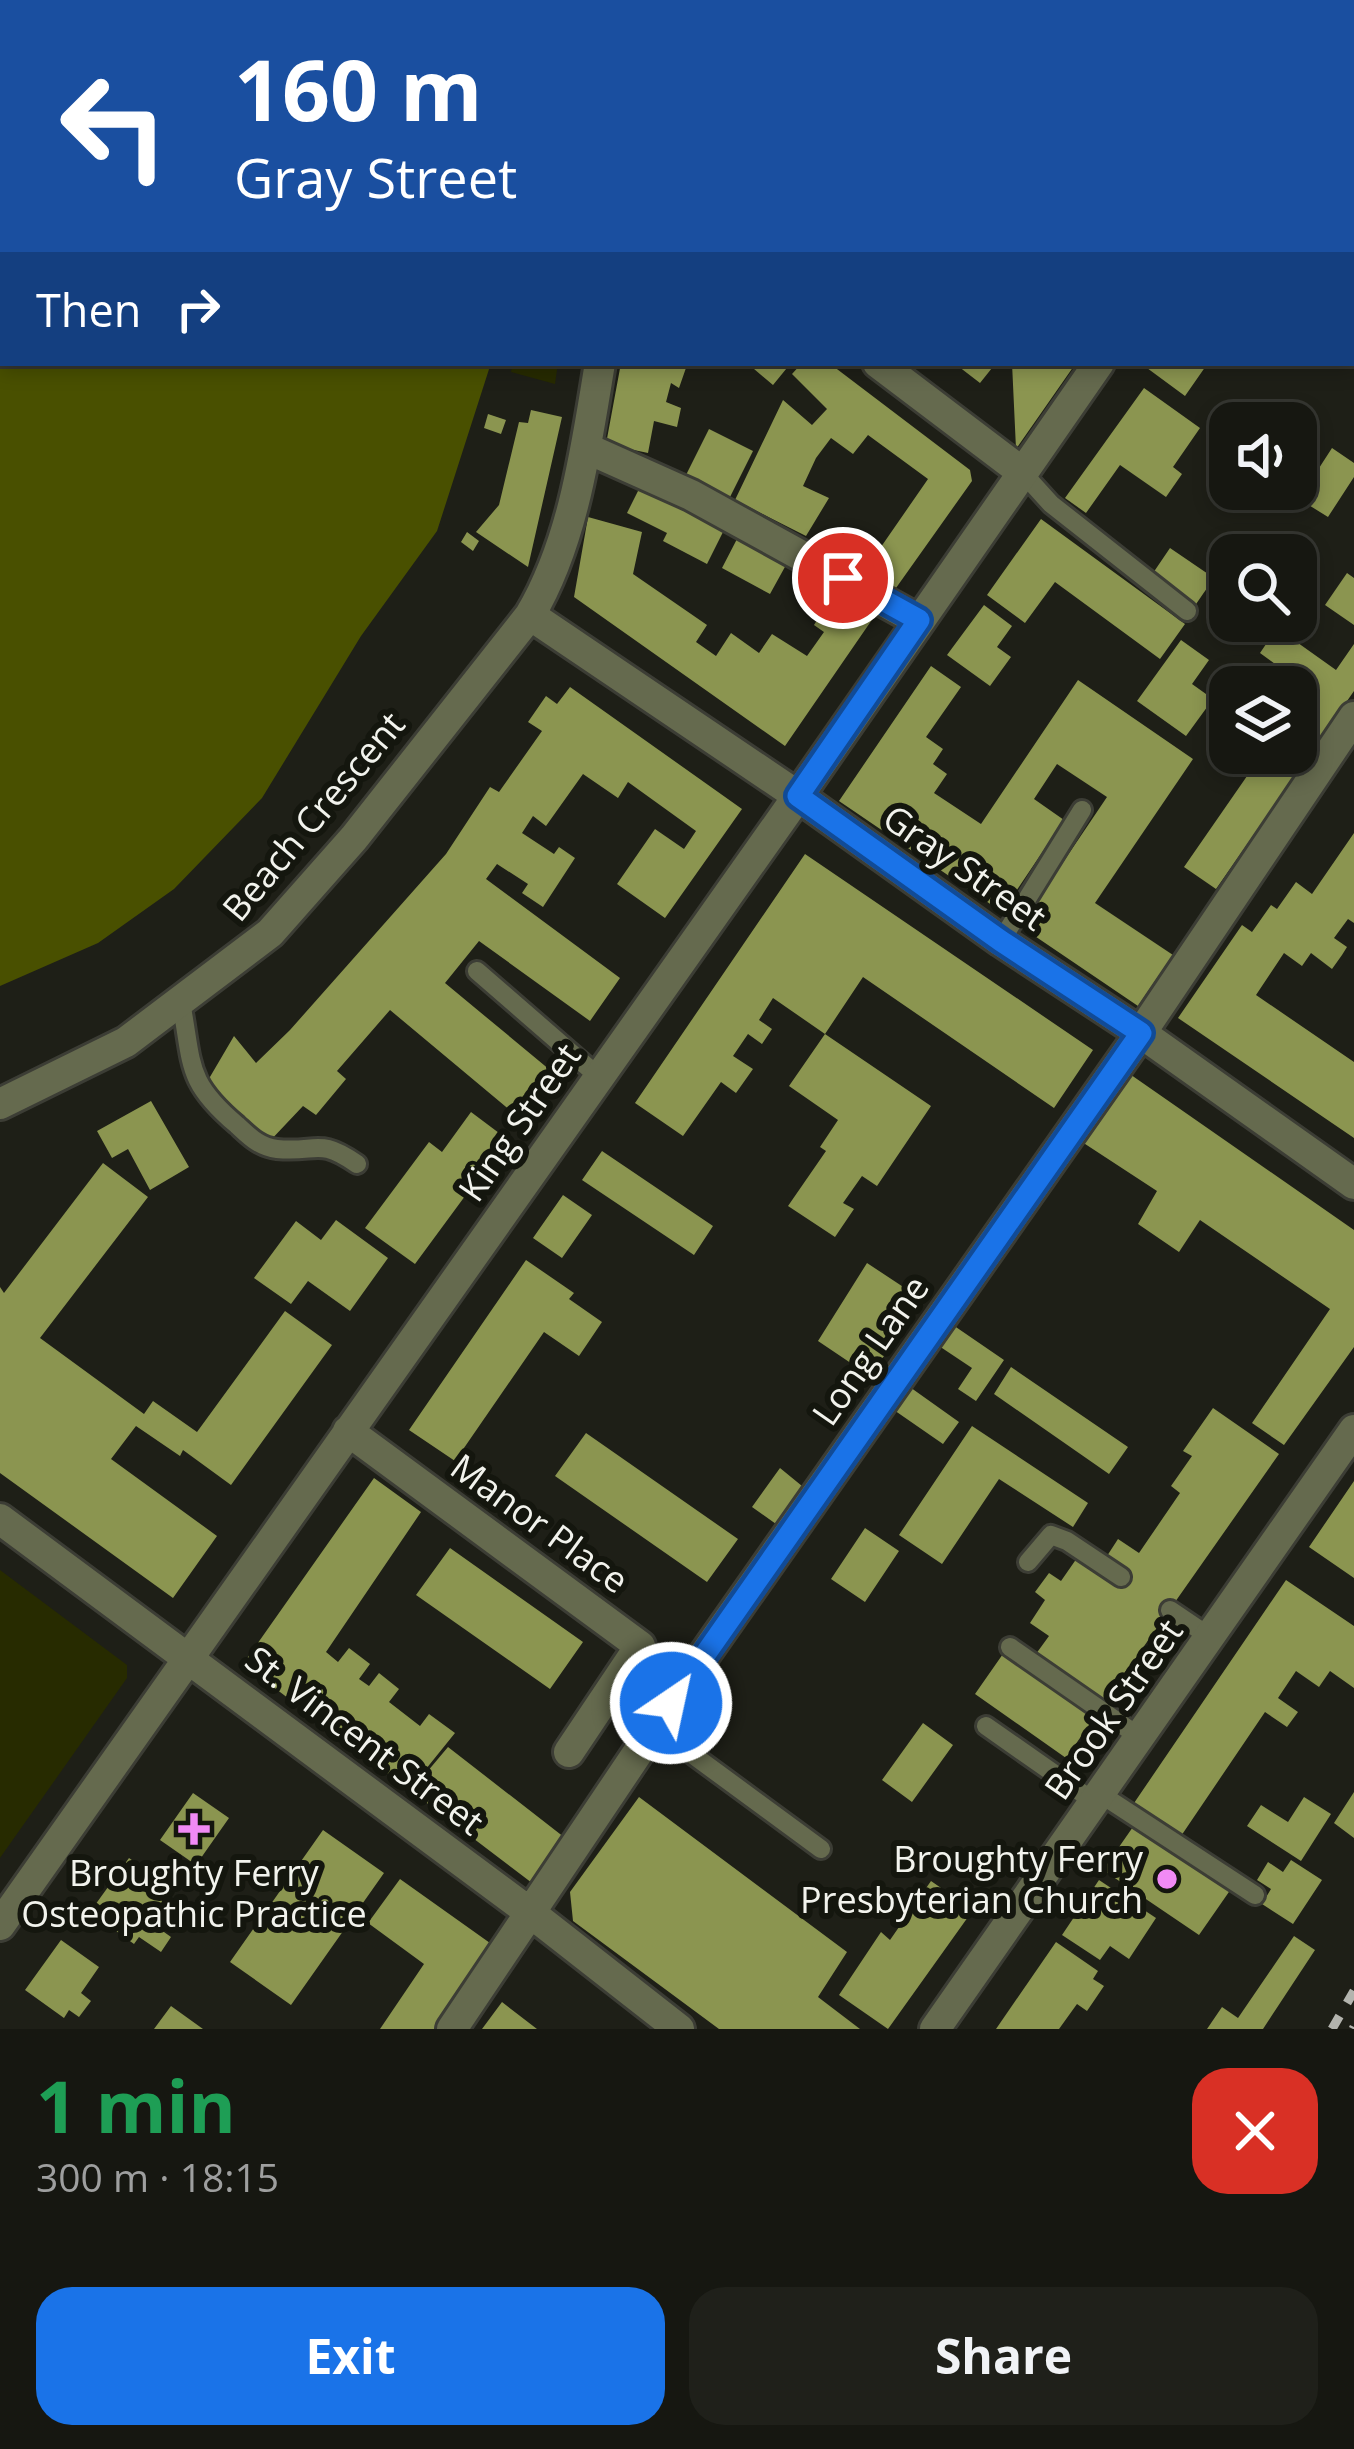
<!DOCTYPE html>
<meta charset="utf-8">
<style>
:root{--surface:#161711;--page:#1f201a;--text:#f1f3f6;--muted:#9e9f9f;--line:#353631;--accent:#1a73e8}
body{margin:0;font-family:"Open Sans",sans-serif;background:var(--page);color:var(--text);height:100vh;display:flex;flex-direction:column;font-size:45px;white-space:nowrap}
*{box-sizing:border-box;margin:0}
p{font-size:39px;color:var(--muted)}
.icon{flex:none;width:66px;height:66px;fill:none;stroke:currentColor;stroke-width:2;stroke-linecap:round;stroke-linejoin:round}
.map{position:relative;height:2029px;overflow:hidden}
.panel{display:flex;flex-direction:column;background:var(--surface);flex:1}
.panel>*{flex:none}
.hud{position:absolute;left:0px;top:0px;width:1356px;height:366px;box-shadow:0 6px 18px #0003,0 0 0 3px var(--line);background:#1a4fa0;color:#fff;overflow:hidden}
.controls{position:absolute;left:1209px;top:402px;display:grid;gap:24px}
.controls a{display:grid;place-items:center;width:108px;height:108px;border-radius:24px;background:var(--surface);box-shadow:0 6px 18px #0003,0 0 0 3px var(--line);font-size:60px}
.pin{position:absolute;display:grid;place-items:center;width:102px;height:102px;color:#fff;margin:-51px;border:6px solid #fff;border-radius:50%;box-shadow:0 3px 12px #0007}
.me{position:absolute;width:132px;margin:-66px;rotate:34deg;stroke-linejoin:round;filter:drop-shadow(0 0 9px #0008)}
.turn{display:flex;align-items:center;gap:42px;height:252px;padding:0 36px;font-size:54px}
.turn .icon{width:156px;height:156px;stroke-width:2.5}
.turn b{display:block;font-size:84px;line-height:102px}
.then{display:flex;align-items:center;height:114px;padding:0 36px;background:#0003;gap:24px;font-size:45px}
.round{display:grid;place-items:center;flex:none;width:126px;height:126px;border-radius:36px;background:var(--page)}
.headline{display:flex;align-items:center;justify-content:space-between;height:204px;padding:0 36px}
h1{font-size:72px;font-weight:700;line-height:90px;color:#1e9e55}
.button{display:flex;gap:24px;margin-top:auto;padding:24px 36px}
.button a{flex:1;height:138px;border-radius:36px;background:var(--accent);color:#fff;font-size:48px;font-weight:700;line-height:138px;text-align:center}
.button a+a{background:var(--page);color:var(--text)}
.map>svg:first-child{display:block}
.green{fill:#272b00}
.water{fill:#495000}
.building{fill:#8b9550}
.lines{fill:none;stroke-linecap:round;stroke-linejoin:round}
.service-casing{stroke:#3c3d35;stroke-width:24}
.minor-casing{stroke:#3c3d35;stroke-width:36}
.service{stroke:#656a4e;stroke-width:18}
.minor{stroke:#656a4e;stroke-width:30}
.rail{stroke:#b3b4ae;stroke-width:9;stroke-dasharray:15 15;stroke-linecap:butt}
.route-casing{stroke:#114b97;stroke-width:30}
.route{stroke:#1a73e8;stroke-width:21}
.poi-dot{fill:#f18af5;stroke:#14160e;stroke-width:4.5}
.labels{text-anchor:middle;dominant-baseline:central;stroke-width:12;stroke-linejoin:round;paint-order:stroke}
.street-label{font-size:36px;fill:#f2f3ed;stroke:#14160e}
.poi-label{font-size:36px;fill:#f2f3ed;stroke:#14160e;text-anchor:end}
</style>
<div class="map">
<svg width="1354" height="2029" viewBox="0 0 1354 2029">
<rect width="100%" height="100%" fill="#1e1f17"/>
<path class="green" d="M513,363h45l-3,21 -44,-12z
M0,1570l127,95v13l-127,180z"/>
<path class="water" d="M0,0h497l-494,3v360h488l-54,168 -76,105 -99,162 -88,91 -76,54 -98,43z"/>
<path class="building" d="M621,363l66,2 -8,23 -8,-5 -5,19 15,6 -4,19 -23,-6 -6,32 -42,-9z
M747,363h44l-18,22z
M802,363h27l141,107 2,11 -76,107 -31,-18 63,-91 -60,-44 -15,19 -22,-16 -15,20 -13,28 26,12 -23,38 -71,-36 48,-100 29,25 15,-16 -35,-35z
M954,363h42l-16,20z
M1012,363h64l-60,86z
M1150,363h58l-23,33 -38,-28z
M1144,388l56,40 -27,39 9,7 -16,23 -46,-32 -34,48 -21,-15z
M531,410l31,7 -34,150 -52,-35 23,-27 20,-83 9,1z
M488,414l18,6 -5,14 -17,-6z
M709,429l44,22 -23,46 -44,-22z
M1332,448l22,15v14l-26,40 -29,-18z
M640,487l84,43 -17,34 -44,-23 4,-8 -40,-20z
M588,517l54,15 -9,42 74,51 -11,17 20,14 15,-23 28,20 13,-19 35,22 17,-24 -10,-7 8,-13 -21,-10 13,-24 64,33 -93,135 -211,-149z
M1041,519l144,105 -25,35 -105,-77 -30,41 -38,-28z
M467,532l12,9 -6,10 -12,-9z
M737,539l49,26 -16,29 -48,-26z
M1170,548l44,30 -20,29 -43,-31z
M1347,573l7,5v47l-29,-20z
M984,605l28,21 -15,21 14,10 -21,29 -43,-31z
M1277,628l59,42 18,-26v47l-138,198 -32,-22 79,-114h33v-48l12,-17 -48,-35z
M1181,640l28,20 -17,24 21,15 -27,37 -49,-35z
M931,666l30,21 -35,50 17,12 -10,15 14,10 -13,19 47,31 97,-144 115,79 -98,144 78,52 -35,51 -118,-80 87,-129 -50,-33 -23,35 30,21 -62,92 -163,-111z
M570,687l172,122 -77,109 -48,-34 38,-55 29,20 12,-18 -68,-49 -10,16 -35,-24 -37,52 -13,-10 -11,17 32,21 5,-7 16,11 -32,49 -21,-14 6,-9 -31,-20 -11,15 134,99 -30,43 -111,-80 -34,42 111,92 -33,46 -133,-111 -53,61 9,8 -30,36 -13,-9 -35,37 -61,-61 27,-46 22,27 34,-33 156,-176 44,-67 9,5 43,-61 -14,-9 18,-26 11,8z
M1354,833v90l-6,-4 -14,19 13,9 -5,8 -10,14 -21,-16 -9,13 -18,-13 -28,42 98,67v76l-176,-120 64,-93 10,7 19,-27 6,4 19,-27 16,12z
M805,854l288,196 -39,58 -191,-131 -38,57 106,72 -54,80 -15,-10 -19,27 11,6 -19,28 -47,-31 38,-55 -6,-4 18,-27 -49,-34 36,-52 -52,-36 -14,22 13,9 -10,15 -14,-10 -15,22 20,13 -17,24 -15,-11 -38,54 -48,-33z
M1124,1070l230,160v117l-70,98 -32,-22 78,-114 -130,-89 -21,32 -41,-28 19,-33 -78,-51z
M151,1101l38,66 -39,23 -22,-41 -16,9 -15,-27z
M471,1112l36,27 -92,125 -50,-36 64,-86 13,10z
M602,1151l111,75 -19,29 -112,-75z
M103,1163l45,34 -108,141 104,76 9,-13 44,31 88,-121 47,34 -101,140 -48,-35 -3,6 -44,-30 -25,33 106,77 -44,62 -173,-125v-186l4,6z
M563,1195l29,20 -30,43 -29,-20z
M336,1220l52,38 -38,53 -42,-30 -17,23 -37,-26 42,-57 25,19z
M526,1260l48,33 -5,6 33,23 -23,34 -35,-24 -89,129 -46,-31z
M867,1263l56,37 -53,76 -52,-35z
M950,1323l54,37 -28,41 -18,-12 14,-21 -36,-24z
M1011,1367l117,80 -19,27 -115,-80z
M907,1385l52,37 -16,22 -52,-36z
M1213,1408l66,46 -177,252 -69,-48 16,-22 -19,-13 15,-23 -10,-8 14,-19 12,8 16,-23 39,27 10,-15 -19,-14 11,-17 21,14 41,-60 -9,-7 21,-30 -9,-5z
M972,1426l116,77 -15,24 -74,-48 -57,85 -43,-29z
M586,1433l152,106 -31,43 -152,-106z
M780,1468l22,18 -26,38 -24,-17z
M374,1478l47,34 -95,140 12,10 11,-14 21,16 -11,15 10,7 10,-13 20,16 -10,13 31,24 9,-12 26,19 -46,57 -166,-126z
M1354,1481v97l-45,-31z
M865,1528l34,23 -34,51 -34,-23z
M450,1548l133,94 -33,47 -134,-94z
M1286,1580l68,46v62l-24,-17 -11,16 -23,-16 -18,27 20,14 -11,15 -22,-15 -86,127 -47,-33z
M1005,1651l91,64 -30,43 -91,-64z
M923,1723l30,22 -41,57 -30,-22z
M448,1747l121,94 -33,45 -125,-95z
M1354,1792v46l-20,-15z
M193,1793l36,25 -33,47 -36,-25z
M639,1797l208,155 -29,45 42,32h-141l-146,-108 -3,-29z
M1304,1797l27,17 -30,47 -54,-35 14,-21 27,17z
M1135,1824l96,65 -32,46 -96,-65z
M323,1830l61,43 -93,132 -61,-43z
M129,1858l44,31 -23,33 21,15 -10,15 -22,-15 -5,7 -44,-32z
M1291,1860l31,20 -29,44 -31,-20 9,-15 -14,-9 11,-18 15,10z
M400,1879l97,69 -56,81h-61l44,-65 -56,-41z
M1099,1880l57,38 -27,41 -19,-13 -10,14 -38,-25z
M931,1881l42,29 -85,119 -49,-34 42,-63 9,8z
M1294,1936l21,14 -52,79h-56l15,-22 16,11z
M61,1940l38,27 -18,26 10,8 -12,16 -10,-7 -5,8 -39,-28z
M1056,1942l42,29 -5,8 11,7 -17,25 -10,-7 -18,25h-63z
M502,2002l35,27h-55z
M171,2006l32,23h-49z"/>
<g class="lines">
<defs>
<path id="service" d="M1067,0l4,1
M848,3l1,-3
M1022,472l29,32 136,107
M1001,941l81,-131
M477,971l122,106
M181,1002c12,63 4,79 56,123 12,11 22,22 40,24 41,4 41,-12 80,15
M1028,1562l23,-27 16,6 54,36
M1170,1610l40,27
M1010,1647l131,91
M986,1726l110,77
M655,1727l166,122
M1102,1795l153,100"/>
<path id="minor" d="M891,0l6,3
M683,3l1,-3
M1353,5l1,-1
M1353,335l1,1
M878,363l144,109
M586,448l105,47 227,125
M530,615l268,181 203,145 140,92 213,151
M0,1104l126,-62 144,-109 84,-95 176,-223c44,-74 56,-168 70,-252
M348,1431l292,215 -71,106
M0,1519l532,395 147,115
M0,1925l798,-1129 301,-433
M452,2029l236,-351 453,-645 213,-316
M935,2029l419,-599"/>
</defs>
<use href="#service" class="service-casing"/>
<use href="#minor" class="minor-casing"/>
<use href="#service" class="service"/>
<use href="#minor" class="minor"/>
<path class="rail" d="M1332,2029l22,-38
M1353,2029l1,-2"/>
</g>
<g class="lines">
<defs>
<path id="route" d="M671,1703l470,-670 -140,-92 -203,-145 121,-176 -76,-42"/>
</defs>
<use href="#route" class="route-casing"/>
<use href="#route" class="route"/>
</g>
<g class="poi-dot">
<path d="M188 1811h12v12h12v12h-12v12h-12v-12h-12v-12h12z"/>
<circle cx="1167" cy="1879" r="12"/>
</g>
<g class="labels">
<g class="street-label">
<text transform="translate(313 816) rotate(-50)">Beach Crescent</text>
<text transform="translate(965 867) rotate(35)">Gray Street</text>
<text transform="translate(519 1122) rotate(-55)">King Street</text>
<text transform="translate(870 1350) rotate(-55)">Long Lane</text>
<text transform="translate(540 1523) rotate(36)">Manor Place</text>
<text transform="translate(1113 1709) rotate(-55)">Brook Street</text>
<text transform="translate(365 1740) rotate(37)">St. Vincent Street</text>
</g>
<g class="poi-label">
<text x="1143" y="1858">Broughty Ferry<tspan x="1143" dy="41">Presbyterian Church</tspan></text>
<text x="194" y="1872" text-anchor="middle">Broughty Ferry<tspan x="194" dy="41">Osteopathic Practice</tspan></text>
</g>
</g>
</svg>
<div class="controls">
<a><svg class="icon" aria-label="sound" viewBox="0 0 24 24"><path d="M4 9h4l5-4v14l-5-4H4zM17 9q2 3 0 6"/></svg></a>
<a><svg class="icon" aria-label="search" viewBox="0 0 24 24"><circle cx="10" cy="10" r="6"/><path d="M15 15l6 6"/></svg></a>
<a><svg class="icon" aria-label="layers" viewBox="0 0 24 24"><path d="M12 4l9 5-9 5-9-5zM3 14l9 5 9-5"/></svg></a>
</div>
<div class="pin" style="left:843px;top:578px;background:#d93025"><svg class="icon" aria-label="arrive" viewBox="0 0 24 24"><path d="M6 21V4h12l-3 4 3 4H6"/></svg></div>
<svg class="me" style="left:671px;top:1703px" viewBox="-20 -20 40 40"><circle r="17" fill="#1a73e8" stroke="#fff" stroke-width="3"/><path d="M0-11L8 9 0 5-8 9z" fill="#fff"/></svg>
<div class="hud">
<div class="turn"><svg class="icon" aria-label="left" viewBox="0 0 24 24"><path d="M17 20v-9H6M10 6l-5 5 5 5"/></svg><div><b>160 m</b>Gray Street</div></div>
<div class="then">Then<svg class="icon" aria-label="right" viewBox="0 0 24 24"><path d="M7 20v-9h11M14 6l5 5-5 5"/></svg></div>
</div>
</div>
<section class="panel">
<div class="headline"><div><h1>1 min</h1><p>300 m · 18:15</p></div><a class="round" style="background:#d93025;color:#fff"><svg class="icon" aria-label="close" viewBox="0 0 24 24"><path d="M6 6l12 12M18 6L6 18"/></svg></a></div>
<div class="button"><a>Exit</a><a>Share</a></div>
</section>
